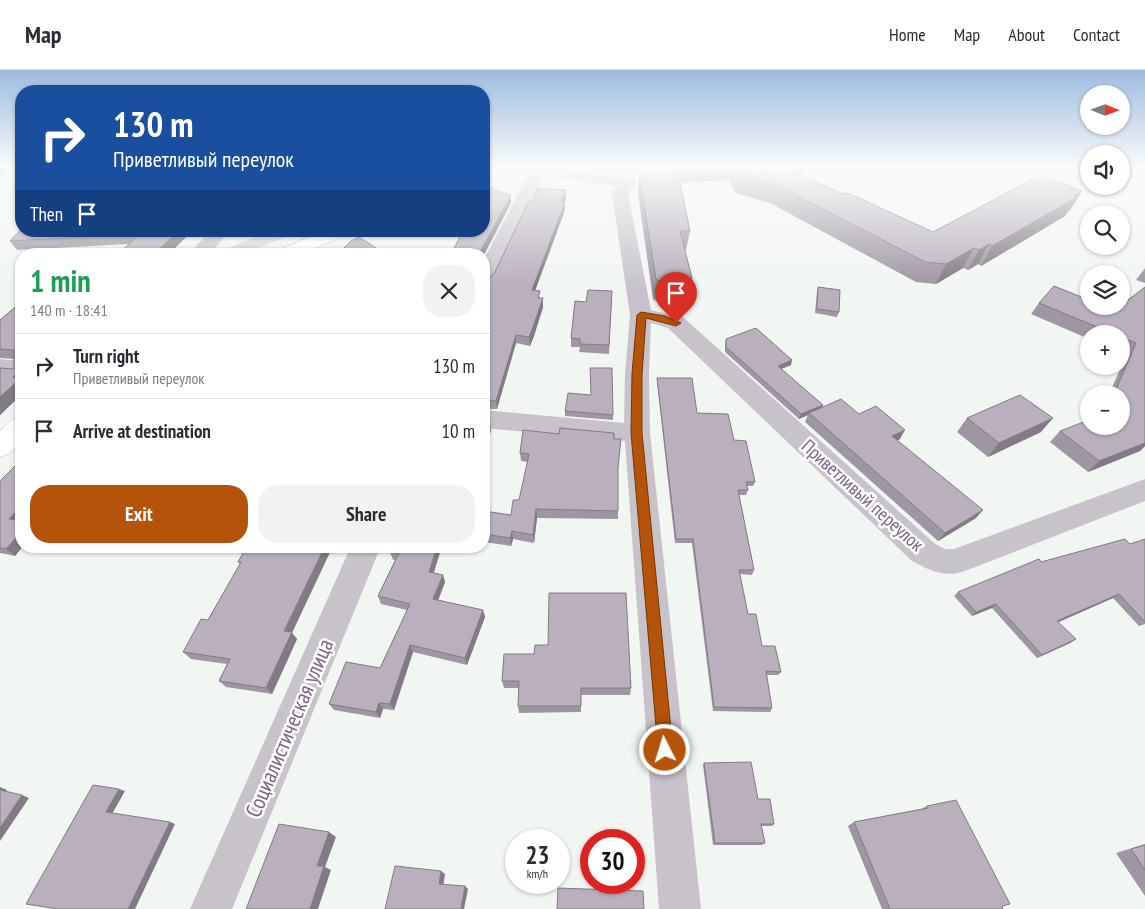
<!DOCTYPE html>
<meta charset="utf-8">
<style>
:root{--surface:#fff;--page:#f2f2f3;--text:#2b2b33;--muted:#7c7c81;--line:#e1e1e2;--accent:#b45309}
body{margin:0;font-family:"PT Sans Narrow",sans-serif;background:var(--page);color:var(--text);height:100vh;display:flex;flex-direction:column;font-size:19px;white-space:nowrap}
*{box-sizing:border-box;margin:0}
p{font-size:16px;color:var(--muted)}
.icon{flex:none;width:28px;height:28px;fill:none;stroke:currentColor;stroke-width:2;stroke-linecap:round;stroke-linejoin:round}
.map{position:relative;flex:1;overflow:hidden}
.drawer{position:absolute;left:15px;top:178px;width:475px;height:305px;display:flex;flex-direction:column;background:var(--surface);border-radius:20px;box-shadow:0 1px 4px #0004}
.drawer>*{flex:none}
.hud{position:absolute;left:15px;top:15px;width:475px;height:152px;border-radius:20px;box-shadow:0 1px 4px #0004;background:#1a4fa0;color:#fff;overflow:hidden}
.needle{width:32px;rotate:91deg}
.controls{position:absolute;left:1080px;top:15px;display:grid;gap:10px}
.controls a{display:grid;place-items:center;width:50px;height:50px;border-radius:50%;background:var(--surface);box-shadow:0 1px 4px #0004;font-size:25px}
.speed{position:absolute;left:505px;top:759px;display:flex;gap:10px;font-size:25px;font-weight:700;text-align:center}
.speed>*{display:grid;place-content:center;width:65px;height:65px;border-radius:50%;background:var(--surface);box-shadow:0 1px 4px #0004;line-height:1}
.speed small{font-size:12px;font-weight:400}
.speed .limit{border:8px solid #d22;background:#fff;color:#111}
.pin{position:absolute;display:grid;place-items:center;width:42px;height:42px;color:#fff;margin:-51px -21px;border-radius:50% 50% 50% 0;rotate:-45deg;box-shadow:0 0 5px #0007}
.pin .icon{rotate:45deg}
.me{position:absolute;width:55px;margin:-28px;rotate:355deg;stroke-linejoin:round;filter:drop-shadow(0 0 4px #0008)}
.turn{display:flex;align-items:center;gap:18px;height:105px;padding:0 15px;font-size:22px}
.turn .icon{width:65px;height:65px;stroke-width:2.5}
.turn b{display:block;font-size:35px;line-height:42px}
.then{display:flex;align-items:center;height:48px;padding:0 15px;background:#0003;gap:10px;font-size:19px}
.round{display:grid;place-items:center;flex:none;width:52px;height:52px;border-radius:20px;background:var(--page)}
.overview{display:flex;align-items:center;justify-content:space-between;height:85px;padding:0 15px}
h1{font-size:30px;font-weight:700;line-height:38px;color:#1e9e55}
.button{display:flex;gap:10px;margin-top:auto;padding:10px 15px}
.button a{flex:1;height:58px;border-radius:20px;background:var(--accent);color:#fff;font-size:20px;font-weight:700;line-height:58px;text-align:center}
.button a+a{background:var(--page);color:var(--text)}
ul{padding:0;list-style:none}
li{display:flex;align-items:center;gap:15px;height:65px;padding:0 15px;border-top:1px solid var(--line)}
li div{flex:1}
li b{display:block;font-size:19px}
li em{font-style:normal}
header{display:flex;align-items:center;gap:30px;box-sizing:border-box;height:70px;padding:0 25px;background:var(--surface);border-bottom:1px solid var(--line)}
header strong{font-size:24px}
nav{display:flex;gap:28px;margin-inline-start:auto;font-size:18px}
.map>svg:first-child{display:block}
.green{fill:#d1dbda}
.lines{fill:none;stroke-linecap:round;stroke-linejoin:round}
.secondary-casing{stroke:#beb7c1;stroke-width:1}
.minor{fill:#c8c3cb;fill-rule:evenodd}
.tertiary{fill:#c8c3cb;fill-rule:evenodd}
.secondary{fill:#fff;fill-rule:evenodd}
.wall{fill:#9f96a3}
.shaded-wall{fill:#827a84}
.building{fill:#b9afbd;stroke:#827a84}
.route{fill:#b45309;stroke:#753606}
.labels{text-anchor:middle;dominant-baseline:central;stroke-width:5;stroke-linejoin:round;paint-order:stroke}
.street-label{font-size:19px;fill:#7c6286;stroke:#fff}
.near-street-label{font-size:22px;fill:#7c6286;stroke:#fff}
</style>
<header>
<strong>Map</strong>
<nav><a>Home</a><a>Map</a><a>About</a><a>Contact</a></nav>
</header>
<div class="map">
<svg width="1145" height="839" viewBox="0 0 1145 839">
<rect width="100%" height="100%" fill="#f2f6f3"/>
<path class="green" d="M269,161h31l-56,23h-30z"/>
<g class="lines">
<defs>
<path id="secondary" d="M484,98h10l-2,3 -8,3z
M323,161h25l-3,4 -43,19h-25l2,-4z
M21,347v24l-12,13 -9,3v-26l12,-11z"/>
</defs>
<use href="#secondary" class="secondary-casing"/>
<path class="minor" d="M520,98h34l80,11 2,3 -8,12 23,116 33,8 250,225 11,6h9l191,-70v22l-180,70c-21,7 -34,0 -53,-10l-244,-233 -17,-5 -2,51 1,59 51,476h-42l-34,-468 -141,-13v-18l140,13 1,-49 5,-59 -18,-121 5,-8 -74,-10 -49,104 -3,4 -7,2v-27l45,-86 -7,-2z
M0,289l21,2v16l-21,-2z
M351,476h30l-149,363h-42z"/>
<path class="tertiary" d="M210,161h20l-21,23h-20z"/>
<use href="#secondary" class="secondary"/>
</g>
<path class="wall" d="M647,98h157l-2,7 34,16 97,41 104,-51 45,10 -12,19 -2,1 -3,5 -84,50 -3,-2 -10,6 -5,-2 -27,16 -20,-2 -146,-79 -35,-10 -6,-13 -49,3 10,48 -4,19h-1l7,28 -4,20 -24,8 -11,-7 -15,-106 1,-19z
M566,128l-2,4 1,8 -30,80 5,8 3,9 -9,29 -4,10 -14,-3 -19,66h-13v-130l7,-2 4,-5 37,-70z
M192,161l-23,23h-51l11,-10 -112,6 -7,-9z
M1145,198v15l-9,-3z
M818,217l21,25 -2,5 -22,-4 2,-22z
M1145,217v159l-5,5 -52,21 -38,-30 10,-11 61,-5v-32h-12l18,-40 -6,-2v-18h-32v5l-58,-25 8,-11 76,7z
M612,221l-3,63 -30,-2 1,-5h-9v-9l15,-36z
M21,232v93l-21,20v-47l14,1v-10l-14,-1v-38z
M726,269l65,26 -10,4 42,36 -1,2 37,7 41,25 -3,2 79,77 -38,23 -133,-119 3,-7 -9,4 -74,-67v-8z
M657,308l40,35 37,27 21,42 -2,4h-6l1,4 -2,5h-7l15,75 -2,5 -12,-1 8,40 14,32 19,26 -3,3h-12l6,33 -2,4 -57,-1 -21,-168h-17l-18,-161z
M590,325l23,20v5l-48,-4v-5z
M967,348l74,14 -53,25 -31,-25z
M523,360l95,39v50l-81,-1 -3,25 -21,-4 -2,7 -27,-4v-31l27,4 8,-15 9,-38 -7,-1 -1,-8z
M0,411l21,65h2l-8,10 -15,-3z
M1145,469v85l-6,2 -26,-28 -55,24 18,17 -6,4 -33,15 -45,-50 -20,8 -18,-20 4,-4 83,-30 89,-18z
M247,476l45,87 5,6 -25,55 -46,-7 -7,-6 8,-17 -36,-5 -8,-7 25,-32 32,-56 -2,-2z
M392,476l42,27 9,2 2,7 -7,18 45,10 2,7 -18,48 -54,-13 -19,58 -11,-1 -3,9 -46,-8 -5,-6 51,-36 27,-58 -26,-6 -3,-8 17,-36h-2l-3,-8z
M504,584l127,34 -1,7h-49v17l-62,1 -1,-7 1,-18h-15l-2,-7z
M704,693l54,36 16,25 -2,2h-11l4,17 -3,2h-49l-10,-80z
M927,736l75,100 1,3h-121l-34,-83 6,-4 67,-13z
M1145,774v52l-29,-43z"/>
<path class="shaded-wall" d="M0,98h9l-9,10z
M801,98h3l-5,16 -3,-11z
M566,120v8l-4,12 -1,-8z
M1082,121l-12,19 -2,1 -3,5 -84,50 11,-20z
M511,125v8l-27,52v-1h-3v-4z
M565,132v8l-33,89v-9z
M178,161h14l-23,23h-15z
M989,174l-11,20 -10,6 11,-20z
M974,178l-11,20 -27,16 10,-20z
M379,180l1,4h-5z
M692,208l-4,20 -24,8 3,-21z
M543,228v9l-9,29 -4,10 -1,-9z
M516,265v8l-19,66 -1,-8z
M792,290l-1,5 -15,6 2,-5z
M21,300v25l-21,20v-18l13,-20z
M823,335l-2,5 -12,3 -1,2 -9,4 2,-5z
M1053,348l-12,14 -53,25 11,-14z
M490,352l1,9 -7,22v-13z
M905,360l-5,9 -13,7 5,-10z
M1145,373v3l-5,5 -52,21 11,-11z
M21,436v15l-12,-2z
M536,439l1,9 -3,25 -1,-8z
M983,440l-7,8 -38,23 7,-8z
M512,461l1,8 -2,7 -1,-8z
M21,462v14h2l-8,10 -9,-7z
M325,476h8l-41,87 5,6 -25,55 -6,-6 18,-57z
M437,476h5l-10,33 -3,-7z
M443,505l2,7 -9,24 -3,-7z
M1119,524l-6,4 -61,27 5,-4z
M996,534l-4,4 -20,8 4,-4z
M483,540l2,7 -18,48 -2,-7z
M1076,569l-6,4 -33,15 5,-3z
M410,575l3,7 -19,58 -4,-6z
M379,633l4,6 -3,9 -4,-6z
M0,717l7,3 -2,2 -5,-2z
M119,719l6,2 -13,23 -6,-2z
M22,725l7,3 -29,43v-13z
M170,752l5,2 -40,85h-7z
M329,762l7,5 -11,30 6,3 -13,39h-8l7,-43z
M441,801l4,3 -2,13 -4,-3z
M465,816l3,3 -4,20h-3z"/>
<path class="building" d="M647,98h30l13,63h-10l12,47 -25,7 -11,-6 -17,-105z
M736,98h65l-5,5 40,18 9,3 3,-1 85,39 100,-53 4,2 8,-5 37,15 -8,5 3,1 -85,49 -3,-2 -10,6 -5,-2 -28,16 -21,-2 -150,-78 -36,-10z
M484,116l27,9 -30,55v4h-30l12,-23h21z
M538,118l28,2 -5,12h4l-33,88 8,1 -2,7h5l-10,29 -4,10 -13,-2 -20,66 -12,-1v-93l1,-3 -1,-1v-24l7,-2 4,-5 34,-71 3,1z
M21,159v2h157l-24,23h-36l22,-20 -130,7z
M359,167l20,13 -4,4h-37l13,-13z
M1054,216l35,14v6h16l10,4 30,-23v156l-46,18 -39,-30 29,-11v6h32v-32h-7l22,-51 -15,-6v-3h-7l-75,-31z
M818,217l22,3 -1,22 -22,-3z
M588,220l24,1 -3,54 -29,-1v-5l-9,-1 4,-37 11,1z
M21,232v68l-8,7 8,1 -21,19v-29l14,1v-19l-14,-1v-29z
M756,258l36,32 -14,6 45,39 -22,9 -75,-67v-8z
M590,298h22l1,47 -48,-4 3,-18 23,2z
M657,308h35l5,35 31,1 6,26 12,1 9,41h-9l2,8h-10l16,80h-15l9,44h8l6,32h13l6,26 -15,-1 6,37 -58,-1 -21,-168h-17z
M1020,325l33,23 -54,25 -32,-25z
M841,329l18,15 17,-8 29,24 -13,6 91,74 -38,23 -136,-120z
M484,351l6,1 -6,18z
M560,358l54,5v6h7l-3,29v43l-82,-2 -3,26 -21,-4 -2,7 -26,-4v-23l27,4 2,-15h6l10,-46 -9,-1 3,-23 36,4z
M21,390v46l-12,13 12,1v12l-15,17 -6,-1v-67z
M1125,469l5,5 15,-5v83l-26,-28 -62,27 19,18 -34,16 -46,-51 -20,8 -18,-20 81,-33 2,3z
M247,476h78l-41,85 8,1 -26,56 -47,-7 11,-22 -47,-7 18,-33 7,1 33,-58h-3z
M392,476h45l-8,26 14,3 -10,24 50,11 -18,48 -55,-13 -20,59 -11,-1 -3,9 -47,-8 17,-42 34,6 30,-64 -32,-8 21,-43 -9,-1z
M549,523h77l5,95h-50v18h-63l1,-25h-17l2,-27h30l1,-9h13z
M751,692l7,37h12l4,25h-13l4,19h-50l-11,-80z
M93,715l26,4 -13,23 64,10 -42,87h-70l-32,-5z
M0,720l22,5 -22,33z
M956,730l54,104 -8,2 1,3h-113l-36,-87 74,-14 -1,-2z
M279,754l50,8 -12,34h7l-14,43h-64z
M1145,775v25l-14,-21z
M395,796l46,5 -2,13 26,2 -4,23h-76z
M558,818l85,3 1,18h-87z"/>
<linearGradient id="sky" x2="0" y2="1"><stop stop-color="#9dbbdf"/><stop offset="0.45" stop-color="#f9fbfa"/><stop offset="1" stop-color="#f9fbfa" stop-opacity="0"/></linearGradient>
<rect width="1145" height="216" fill="url(#sky)"/>
<path class="route" d="M641,242l24,4 16,7 -5,3 -30,-8 -4,56v59l31,317 -2,6 -6,2 -5,-2 -2,-6 -27,-317 1,-59 5,-59z"/>
<g class="labels">
<g class="street-label">
<text transform="translate(863 425) rotate(42)">Приветливый переулок</text>
</g>
<g class="near-street-label">
<text transform="translate(289 658) rotate(-67)">Социалистическая улица</text>
</g>
</g>
</svg>
<div class="controls">
<a><svg class="needle" viewBox="-14 -14 28 28"><path d="M0-13l5 13h-10z" fill="#e53935"/><path d="M0 13l5-13h-10z" fill="#7c7c81"/></svg></a>
<a><svg class="icon" aria-label="sound" viewBox="0 0 24 24"><path d="M4 9h4l5-4v14l-5-4H4zM17 9q2 3 0 6"/></svg></a>
<a><svg class="icon" aria-label="search" viewBox="0 0 24 24"><circle cx="10" cy="10" r="6"/><path d="M15 15l6 6"/></svg></a>
<a><svg class="icon" aria-label="layers" viewBox="0 0 24 24"><path d="M12 4l9 5-9 5-9-5zM3 14l9 5 9-5"/></svg></a>
<a>+</a>
<a>−</a>
</div>
<div class="speed"><div>23<small>km/h</small></div><div class="limit">30</div></div>
<div class="pin" style="left:676px;top:253px;background:#d93025"><svg class="icon" aria-label="arrive" viewBox="0 0 24 24"><path d="M6 21V4h12l-3 4 3 4H6"/></svg></div>
<svg class="me" style="left:665px;top:680px" viewBox="-20 -20 40 40"><circle r="17" fill="#b45309" stroke="#fff" stroke-width="3"/><path d="M0-11L8 9 0 5-8 9z" fill="#fff"/></svg>
<div class="hud">
<div class="turn"><svg class="icon" aria-label="right" viewBox="0 0 24 24"><path d="M7 20v-9h11M14 6l5 5-5 5"/></svg><div><b>130 m</b>Приветливый переулок</div></div>
<div class="then">Then<svg class="icon" aria-label="arrive" viewBox="0 0 24 24"><path d="M6 21V4h12l-3 4 3 4H6"/></svg></div>
</div>
<section class="drawer">
<div class="overview"><div><h1>1 min</h1><p>140 m · 18:41</p></div><a class="round"><svg class="icon" aria-label="close" viewBox="0 0 24 24"><path d="M6 6l12 12M18 6L6 18"/></svg></a></div>
<ul>
<li><svg class="icon" aria-label="right" viewBox="0 0 24 24"><path d="M7 20v-9h11M14 6l5 5-5 5"/></svg><div><b>Turn right</b><p>Приветливый переулок</p></div><em>130 m</em></li>
<li><svg class="icon" aria-label="arrive" viewBox="0 0 24 24"><path d="M6 21V4h12l-3 4 3 4H6"/></svg><div><b>Arrive at destination</b></div><em>10 m</em></li>
</ul>
<div class="button"><a>Exit</a><a>Share</a></div>
</section>
</div>
